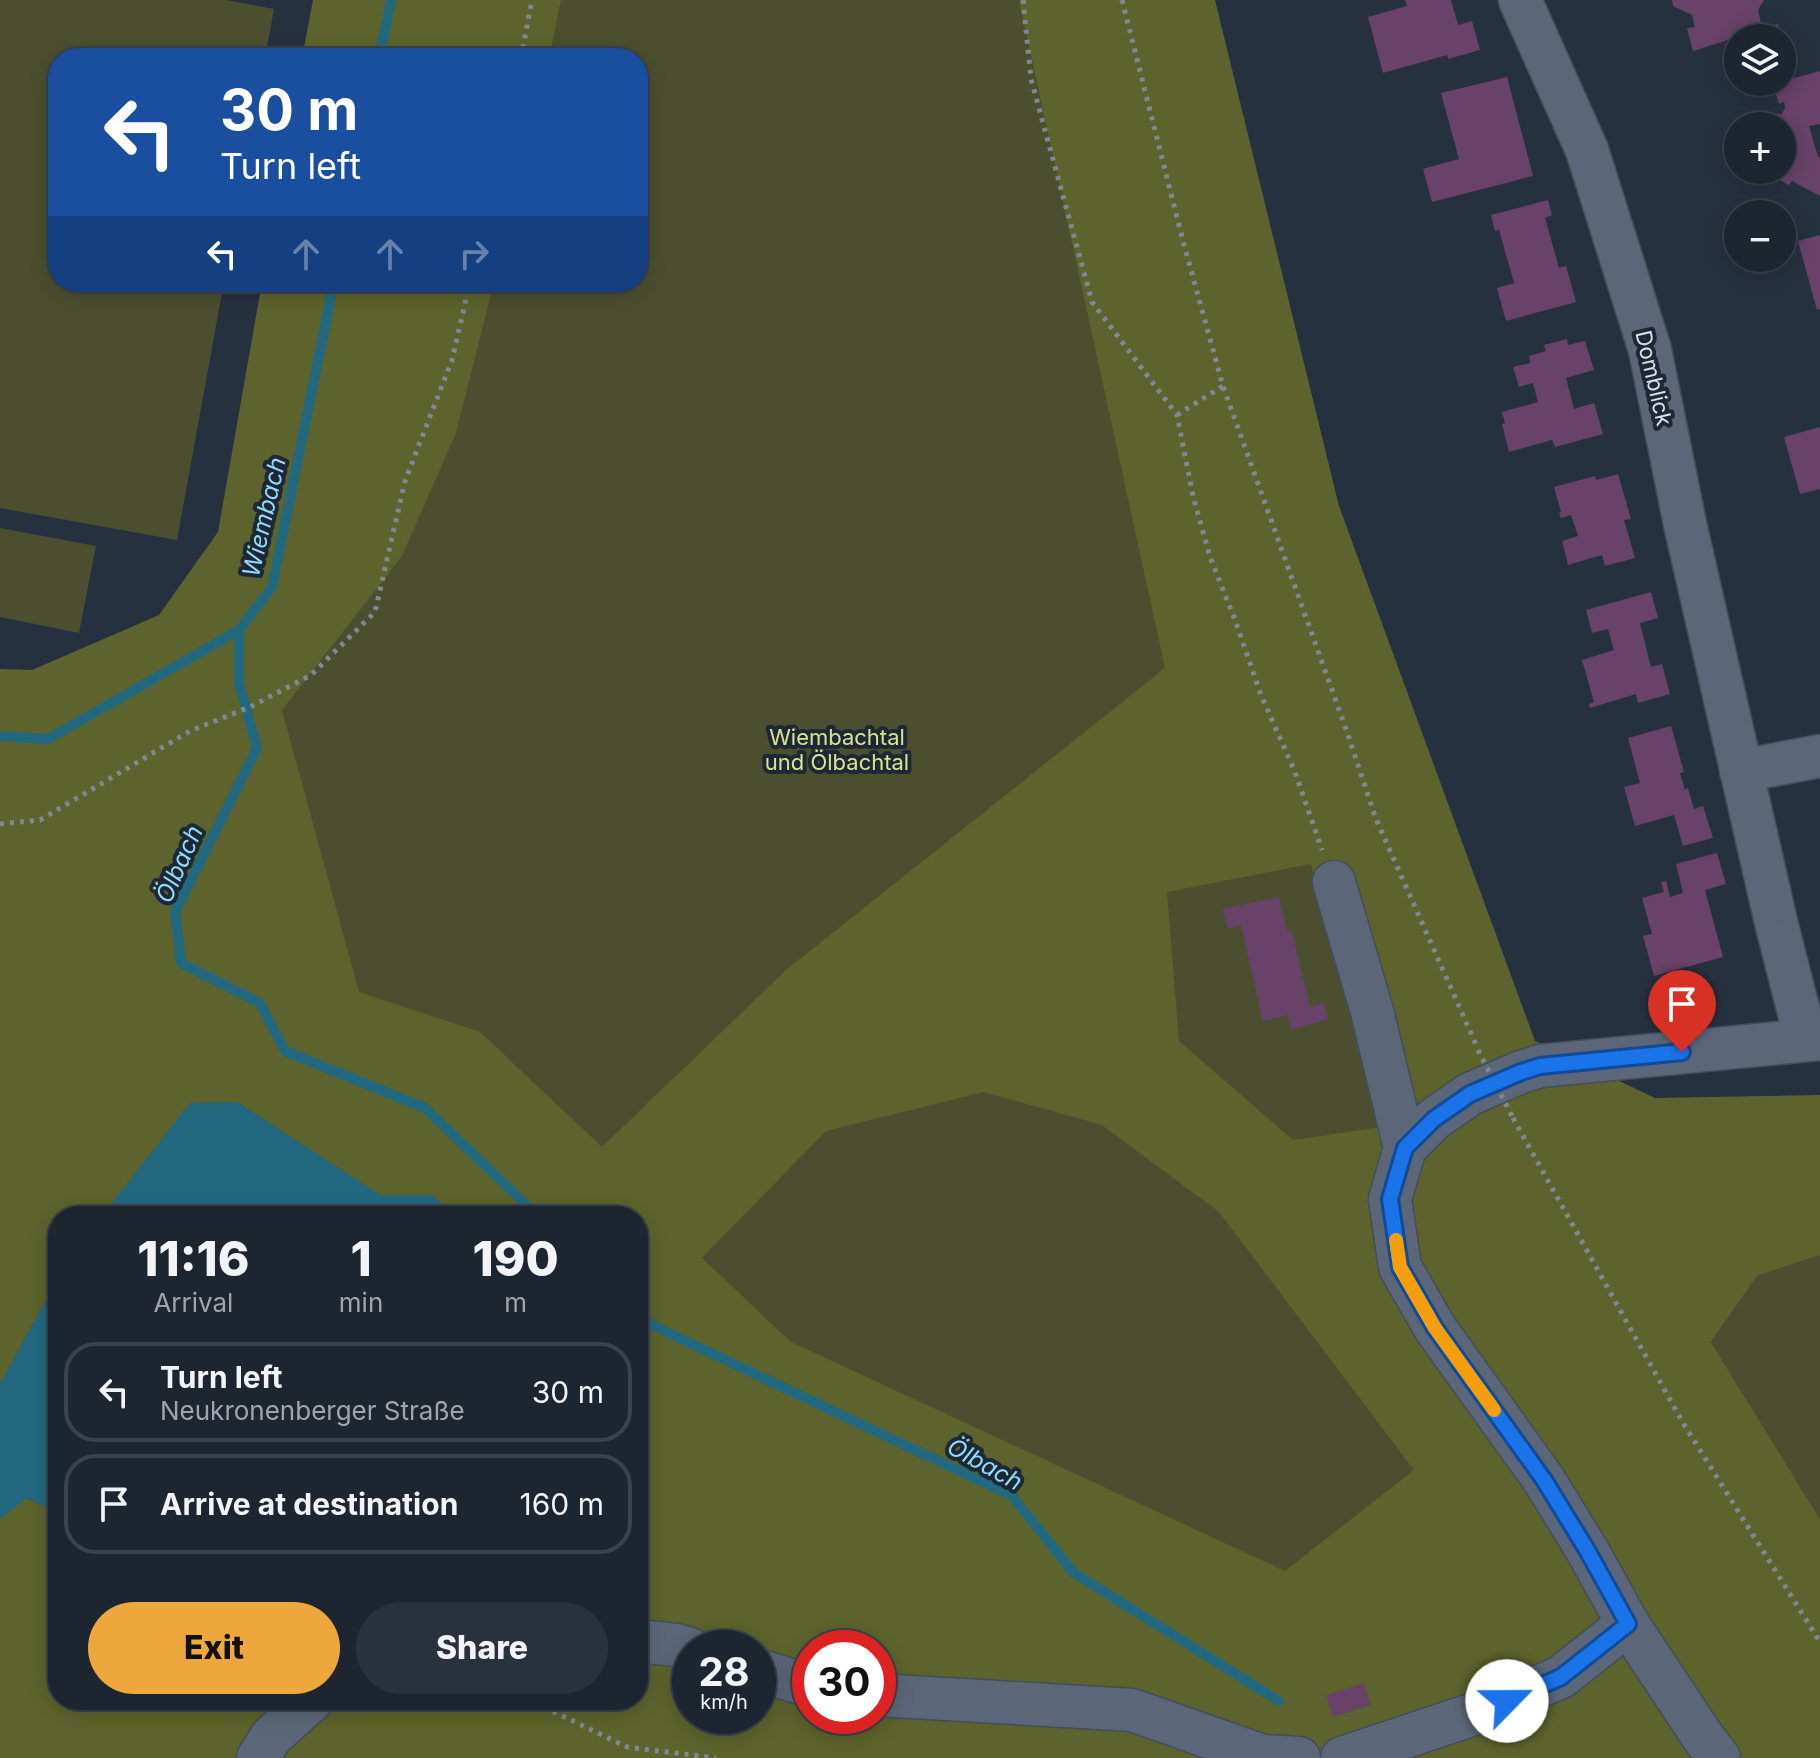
<!DOCTYPE html>
<meta charset="utf-8">
<style>
:root{--surface:#1c2530;--page:#29313c;--text:#f1f3f6;--muted:#a0a5ab;--line:#3a424c;--accent:#eea73d}
body{margin:0;font-family:Inter,sans-serif;background:var(--page);color:var(--text);height:100vh;display:flex;flex-direction:column;font-size:30px;white-space:nowrap}
*{box-sizing:border-box;margin:0}
p{font-size:26px;color:var(--muted)}
.icon{flex:none;width:44px;height:44px;fill:none;stroke:currentColor;stroke-width:2;stroke-linecap:round;stroke-linejoin:round}
.map{position:relative;flex:1;overflow:hidden}
.panel{position:absolute;left:48px;top:1206px;width:600px;height:504px;display:flex;flex-direction:column;background:var(--surface);border-radius:32px;box-shadow:0 4px 20px #0003,0 0 0 2px var(--line)}
.panel>*{flex:none}
.hud{position:absolute;left:48px;top:48px;width:600px;height:244px;border-radius:32px;box-shadow:0 4px 20px #0003,0 0 0 2px var(--line);background:#1a4fa0;color:#fff;overflow:hidden}
.controls{position:absolute;left:1724px;top:24px;display:grid;gap:16px}
.controls a{display:grid;place-items:center;width:72px;height:72px;border-radius:50%;background:var(--surface);box-shadow:0 4px 20px #0003,0 0 0 2px var(--line);font-size:40px}
.speed{position:absolute;left:672px;top:1630px;display:flex;gap:16px;font-size:40px;font-weight:700;text-align:center}
.speed>*{display:grid;place-content:center;width:104px;height:104px;border-radius:50%;background:var(--surface);box-shadow:0 4px 20px #0003,0 0 0 2px var(--line);line-height:1}
.speed small{font-size:20px;font-weight:400}
.speed .limit{border:12px solid #d22;background:#fff;color:#111}
.pin{position:absolute;display:grid;place-items:center;width:68px;height:68px;color:#fff;margin:-82px -34px;border-radius:50% 50% 50% 0;rotate:-45deg;box-shadow:0 0 8px #0007}
.pin .icon{rotate:45deg}
.me{position:absolute;width:88px;margin:-44px;rotate:67deg;stroke-linejoin:round;filter:drop-shadow(0 0 6px #0008)}
.turn{display:flex;align-items:center;gap:28px;height:168px;padding:0 40px;font-size:36px}
.turn .icon{width:104px;height:104px;stroke-width:2.5}
.turn b{display:block;font-size:56px;line-height:68px}
.lanes{display:flex;align-items:center;height:76px;padding:0 40px;background:#0003;justify-content:center;gap:40px;direction:ltr}
.lanes .off{opacity:.35}
.eta{display:flex;justify-content:space-evenly;align-items:center;height:136px;text-align:center}
.eta b{font-size:48px;font-weight:800;line-height:56px}
.button{display:flex;gap:16px;margin-top:auto;padding:16px 40px}
.button a{flex:1;height:92px;border-radius:48px;background:var(--accent);color:#111;font-size:32px;font-weight:800;line-height:92px;text-align:center}
.button a+a{background:var(--page);color:var(--text)}
ul{padding:0;list-style:none}
li{display:flex;align-items:center;gap:24px;height:100px;margin:0 16px 12px;padding:0 24px;border:4px solid var(--line);border-radius:32px}
li div{flex:1}
li b{display:block;font-size:30px}
li em{font-style:normal}
.map>svg:first-child{display:block}
.green{fill:#4b4f2f;fill-rule:evenodd}
.forest{fill:#5d632c;fill-rule:evenodd}
.water{fill:#226980}
.lines{fill:none;stroke-linecap:round;stroke-linejoin:round}
.stream{stroke:#226980;stroke-width:10}
.building{fill:#684268}
.street-casing{stroke:#444d5a;stroke-width:45}
.path{stroke:#7f8894;stroke-width:5;stroke-dasharray:4 6;stroke-linecap:butt}
.street{stroke:#5b6778;stroke-width:42}
.path-bridge{stroke:#7f8894;stroke-width:5;stroke-dasharray:4 6;stroke-linecap:butt}
.route-casing{stroke:#114b97;stroke-width:20}
.route{stroke:#1a73e8;stroke-width:14}
.slow{stroke:#f59e0b;stroke-width:14}
.labels{text-anchor:middle;dominant-baseline:central;stroke-width:8;stroke-linejoin:round;paint-order:stroke}
.street-label{font-size:22px;fill:#d9e0ea;stroke:#1d2736}
.park-label{font-size:22px;fill:#d9e38f;stroke:#1d2736}
.water-label{font-size:24px;font-style:italic;fill:#8fdcf9;stroke:#1d2736}
</style>
<div class="map">
<svg width="1820" height="1758" viewBox="0 0 1820 1758">
<rect width="100%" height="100%" fill="#263140"/>
<path class="green" d="M0,0h226l48,9 -9,49h-207v224h166l-47,258 -177,-32z
M331,0h817l49,201 623,1557h-1325l143,-58v-484h-580v484l-58,58v-1063l178,-83 49,-66 50,-264h361v-224h-318zM690,1648h68v68h-68zM810,1648h68v68h-68z
M0,528l96,18 -17,87 -79,-16z
M1820,1255v264l-109,-177 46,-66z"/>
<path class="forest" d="M313,0h248l-12,58h-247z
M1019,0h196l124,506 196,535 120,57 165,-3v160l-63,21 -46,66 109,177v239h-1820v-239l26,-21 32,15v187h580v-484h-178l-29,-21h-51l-143,-93 -47,1 -88,113h-44v62l-58,106v-715l32,1 127,-55 59,-83 44,-250h232l-38,151 -54,123 -120,154 77,282 121,40 122,115 184,-177 379,-302zM1311,864l71,263 -89,13 -114,-99 -12,-149zM984,1092l118,33 117,87 195,258 -129,101 -494,-229 -89,-84 124,-127zM690,1648h68v68h-68zM810,1648h68v68h-68z"/>
<path class="water" d="M237,1102l143,93h51l29,21h-358l88,-113z
M58,1278v235l-31,-15 -27,21v-135z"/>
<g class="lines">
<path class="stream" d="M379,58l12,-58
M239,630v53l18,65 -82,164 6,51 79,40 25,48 140,57 113,108
M0,736l48,3 191,-109 33,-43 62,-305
M638,1311l14,14 360,171 62,77 205,128"/>
</g>
<path class="building" d="M1405,0h46l7,25 14,-4 8,29 -32,9 -1,-4 -64,18 -15,-56 39,-11z
M1672,0h92l-6,10 4,18 16,-4 4,14h-37l-1,-3 -51,16 -6,-23 8,-1 -3,-12 -19,-9z
M1820,71v53l-11,2 9,31 2,1v38l-28,-15 -3,4 -27,-15h20v-44h-11l7,-13 3,2 4,-7 -1,-6 -5,2 -6,-20z
M1507,77l26,99 -101,26 -9,-33 36,-10 -18,-66z
M1548,200l4,15 -7,3 14,50 7,-2 10,36 -70,19 -9,-33 17,-5 -15,-53 -4,1 -4,-16z
M1820,235v74l-3,1 -19,-69z
M1567,339l1,6 17,-4 9,29 -28,8 8,31 20,-6 9,31 -48,13 -3,-7 -43,12 -7,-28 3,-1 -3,-11 36,-10 -5,-19 -14,4 -6,-20 17,-4 -1,-7 17,-5 -2,-6z
M1820,427v62l-20,5 -16,-57z
M1618,474l13,45 -7,1 11,38 -30,8 -3,-11 -34,10 -6,-24 16,-5 -7,-21 -10,3 -2,-5 2,-1 -7,-25 41,-11 1,4z
M1651,592l7,26 -18,5 11,44 11,-3 8,30 -32,9 -2,-9 -46,14 -1,-4 5,-2 -12,-42 32,-10 -6,-21 -16,4 -6,-23z
M1671,726l13,46 -4,1 5,17 3,-2 6,21 9,-3 10,32 -30,8 -9,-31 -39,11 -11,-39 16,-4 -12,-45z
M1717,853l9,31 -21,6 18,67 -69,19 -11,-40 9,-2 -10,-36 22,-6 -3,-10 5,-1 4,16 13,-4 -7,-29z
M1279,897l8,34h5l18,76 14,-4 4,16 -37,11 -3,-15 -25,6 -22,-96 -13,4 -5,-20z
M1364,1683l7,22 -38,12 -7,-22z"/>
<g class="lines">
<defs>
<path id="street" d="M1520,0l67,150 63,200 35,174 91,398 30,118
M1741,771l79,-15
M1334,882l38,129 33,137
M638,1641l38,4 14,4
M758,1670l52,16
M878,1695l254,15 131,46 36,2
M258,1758l13,-21 41,-37
M1342,1758l138,-46 81,-35 67,-53
M1719,1758l-14,-18 -77,-116 -41,-74 -43,-70 -109,-152 -35,-61 -10,-68 15,-51 29,-29 36,-25 51,-22 19,-6 280,-27"/>
</defs>
<use href="#street" class="street-casing"/>
<path class="path" d="M1023,0l8,79 61,223 85,113 16,81 17,61 25,63 26,75 34,77 27,78
M1122,0l61,241 40,145 123,343 30,90 102,230
M521,58l11,-58
M1177,415l46,-29
M0,824l40,-4 150,-89 60,-24 61,-32 64,-63 30,-131 47,-121 18,-78
M1513,1118l170,305 137,219
M537,1700l7,7 83,40 89,11"/>
<use href="#street" class="street"/>
<path class="path-bridge" d="M1478,1050l35,68"/>
</g>
<g class="lines">
<defs>
<path id="route" d="M1507,1701l54,-24 67,-53 -41,-74 -43,-70 -109,-152 -35,-61 -10,-68 15,-51 29,-29 36,-25 51,-22 19,-6 142,-14"/>
</defs>
<use href="#route" class="route-casing"/>
<use href="#route" class="route"/>
<path class="slow" d="M1396,1240l4,27 35,61 59,82"/>
</g>
<g class="labels">
<g class="street-label">
<text transform="translate(1654 378) rotate(77)">Domblick</text>
</g>
<g class="park-label">
<text x="837" y="737">Wiembachtal<tspan x="837" dy="25">und Ölbachtal</tspan></text>
</g>
<g class="water-label">
<text transform="translate(264 517) rotate(-77)">Wiembach</text>
<text transform="translate(179 864) rotate(-66)">Ölbach</text>
<text transform="translate(985 1464) rotate(29)">Ölbach</text>
</g>
</g>
</svg>
<div class="controls">
<a><svg class="icon" aria-label="layers" viewBox="0 0 24 24"><path d="M12 4l9 5-9 5-9-5zM3 14l9 5 9-5"/></svg></a>
<a>+</a>
<a>−</a>
</div>
<div class="speed"><div>28<small>km/h</small></div><div class="limit">30</div></div>
<div class="pin" style="left:1682px;top:1052px;background:#d93025"><svg class="icon" aria-label="arrive" viewBox="0 0 24 24"><path d="M6 21V4h12l-3 4 3 4H6"/></svg></div>
<svg class="me" style="left:1507px;top:1701px" viewBox="-20 -20 40 40"><circle r="19" fill="#fff"/><path d="M0-13L10 11 0 6-10 11z" fill="#1a73e8"/></svg>
<div class="hud">
<div class="turn"><svg class="icon" aria-label="left" viewBox="0 0 24 24"><path d="M17 20v-9H6M10 6l-5 5 5 5"/></svg><div><b>30 m</b>Turn left</div></div>
<div class="lanes"><svg class="icon" aria-label="left" viewBox="0 0 24 24"><path d="M17 20v-9H6M10 6l-5 5 5 5"/></svg><svg class="icon off" aria-label="ahead" viewBox="0 0 24 24"><path d="M12 20V5M6 11l6-6 6 6"/></svg><svg class="icon off" aria-label="ahead" viewBox="0 0 24 24"><path d="M12 20V5M6 11l6-6 6 6"/></svg><svg class="icon off" aria-label="right" viewBox="0 0 24 24"><path d="M7 20v-9h11M14 6l5 5-5 5"/></svg></div>
</div>
<section class="panel">
<div class="eta">
<div><b>11:16</b><p>Arrival</p></div>
<div><b>1</b><p>min</p></div>
<div><b>190</b><p>m</p></div>
</div>
<ul>
<li><svg class="icon" aria-label="left" viewBox="0 0 24 24"><path d="M17 20v-9H6M10 6l-5 5 5 5"/></svg><div><b>Turn left</b><p>Neukronenberger Straße</p></div><em>30 m</em></li>
<li><svg class="icon" aria-label="arrive" viewBox="0 0 24 24"><path d="M6 21V4h12l-3 4 3 4H6"/></svg><div><b>Arrive at destination</b></div><em>160 m</em></li>
</ul>
<div class="button"><a>Exit</a><a>Share</a></div>
</section>
</div>
